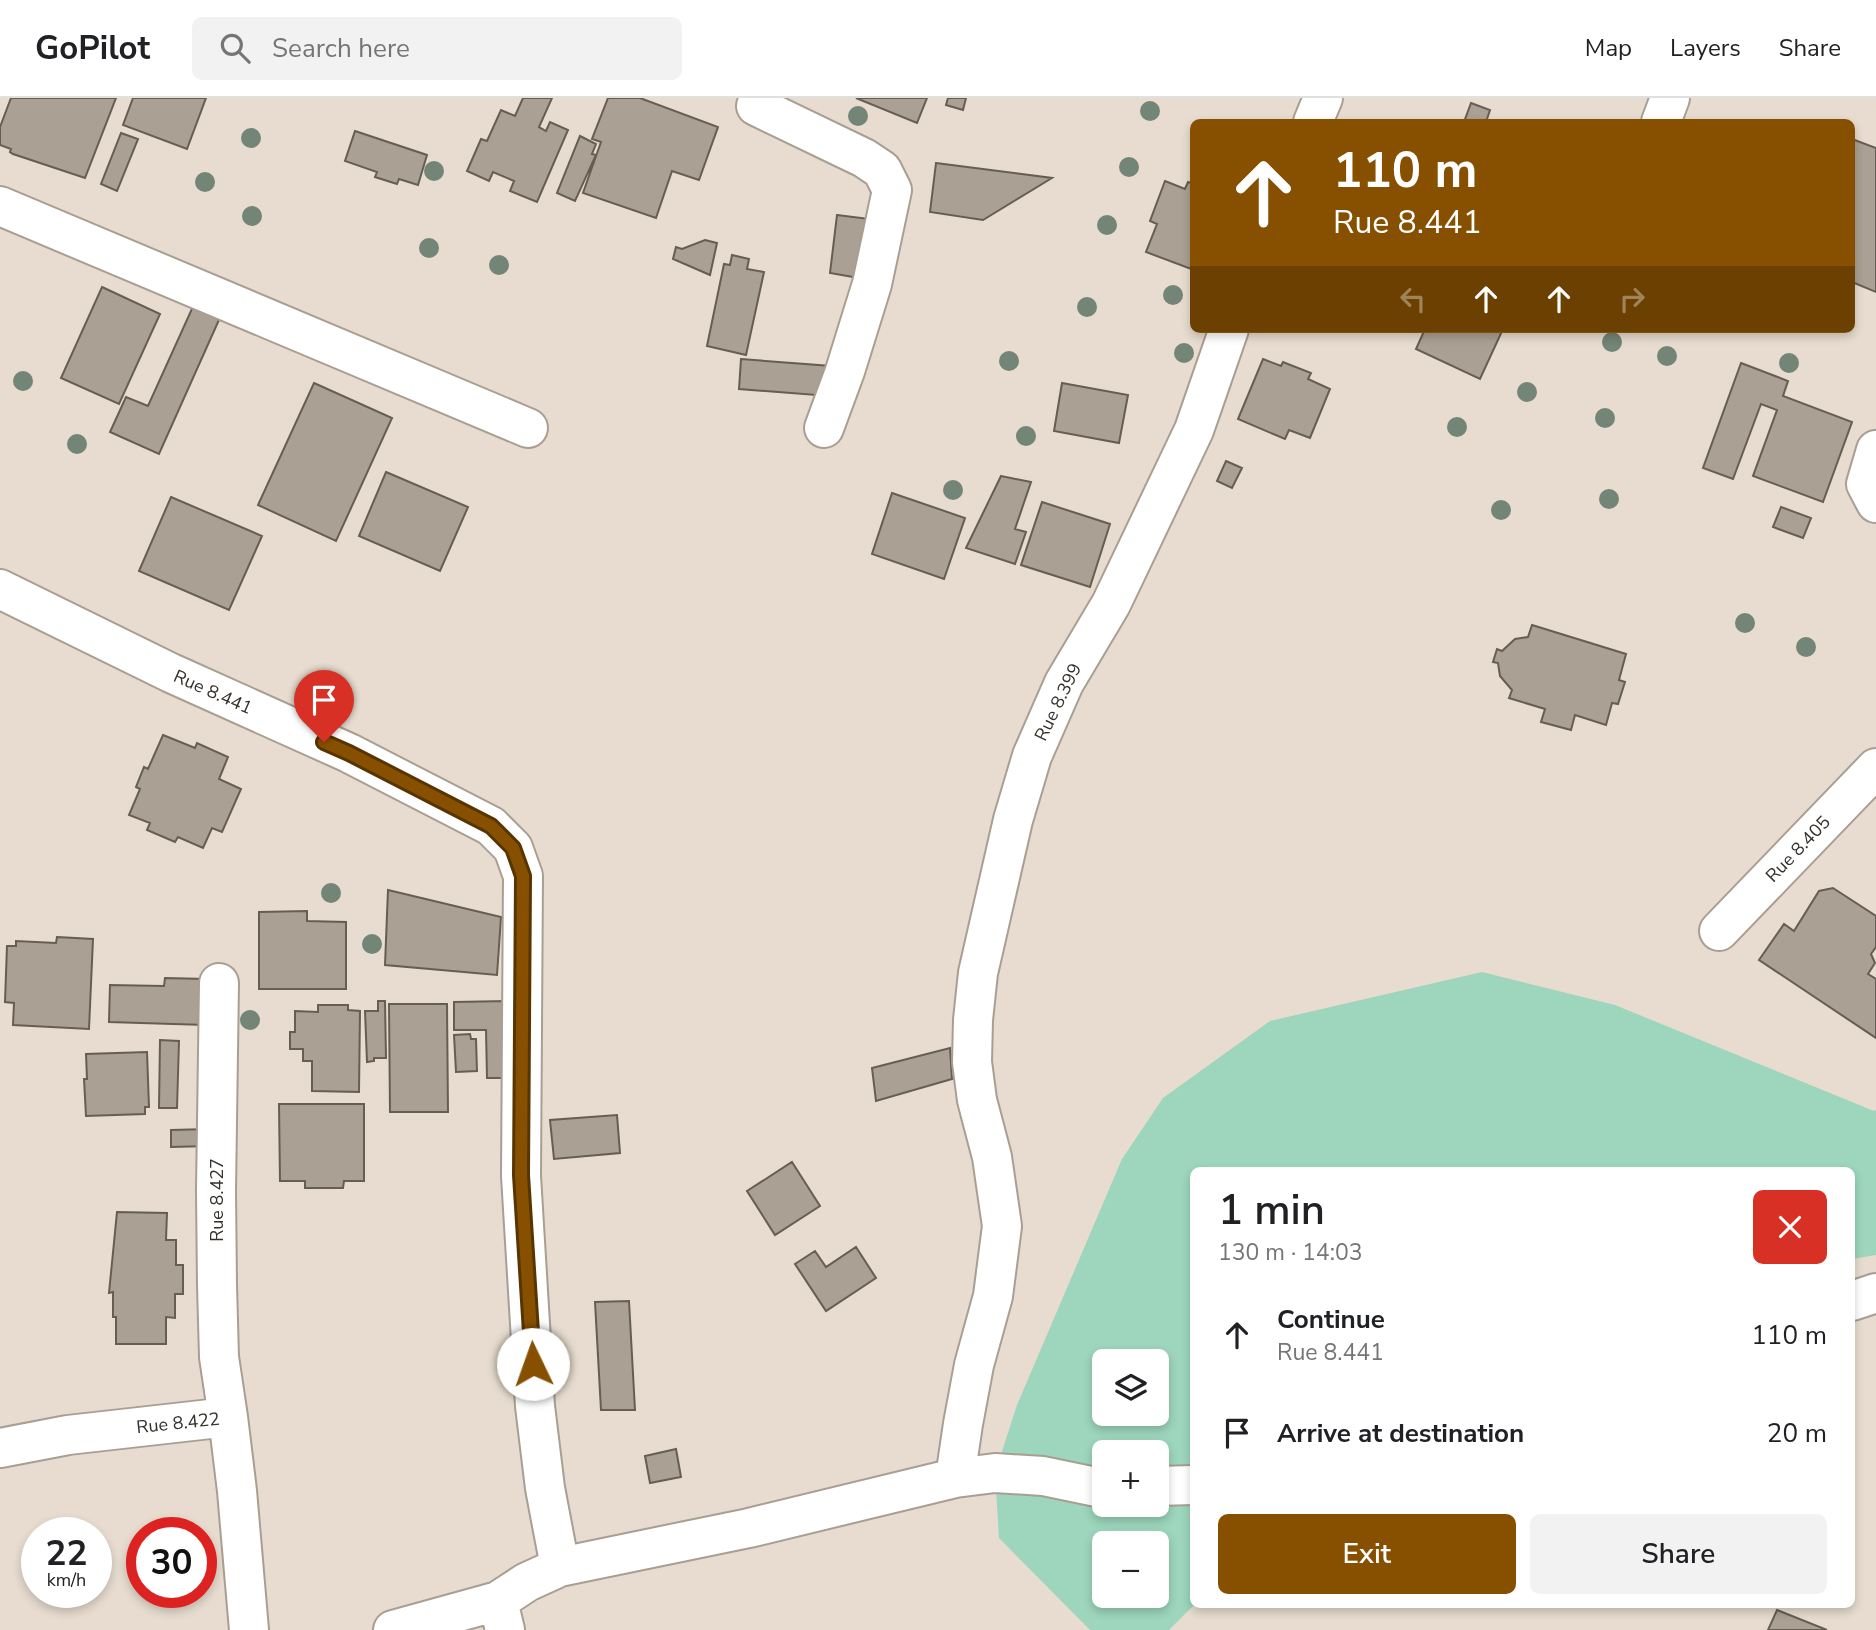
<!DOCTYPE html>
<meta charset="utf-8">
<style>
:root{--surface:#fff;--page:#f2f2f2;--text:#202124;--muted:#757577;--line:#e0e0e0;--accent:#875000}
body{margin:0;font-family:"Nunito Sans",sans-serif;background:var(--page);color:var(--text);height:100vh;display:flex;flex-direction:column;font-size:26px;white-space:nowrap}
*{box-sizing:border-box;margin:0}
p{font-size:23px;color:var(--muted)}
.icon{flex:none;width:38px;height:38px;fill:none;stroke:currentColor;stroke-width:2;stroke-linecap:round;stroke-linejoin:round}
.map{position:relative;flex:1;overflow:hidden}
.panel{position:absolute;left:1190px;top:1069px;width:665px;height:441px;display:flex;flex-direction:column;background:var(--surface);border-radius:10px;box-shadow:0 4px 10px #0003}
.panel>*{flex:none}
.hud{position:absolute;left:1190px;top:21px;width:665px;height:214px;border-radius:10px;box-shadow:0 4px 10px #0003;background:#875000;color:#fff;overflow:hidden}
.tools{position:absolute;left:1092px;top:1251px;display:grid;gap:14px}
.tools a{display:grid;place-items:center;width:77px;height:77px;border-radius:10px;background:var(--surface);box-shadow:0 4px 10px #0003;font-size:35px}
.speed{position:absolute;left:21px;top:1419px;display:flex;gap:14px;font-size:35px;font-weight:700;text-align:center}
.speed>*{display:grid;place-content:center;width:91px;height:91px;border-radius:50%;background:var(--surface);box-shadow:0 4px 10px #0003;line-height:1}
.speed small{font-size:18px;font-weight:400}
.speed .limit{border:10px solid #d22;background:#fff;color:#111}
.pin{position:absolute;display:grid;place-items:center;width:60px;height:60px;color:#fff;margin:-72px -30px;border-radius:50% 50% 50% 0;rotate:-45deg;box-shadow:0 0 7px #0007}
.pin .icon{rotate:45deg}
.me{position:absolute;width:77px;margin:-38px;rotate:357deg;stroke-linejoin:round;filter:drop-shadow(0 0 5px #0008)}
.turn{display:flex;align-items:center;gap:24px;height:147px;padding:0 28px;font-size:32px}
.turn .icon{width:91px;height:91px;stroke-width:2.5}
.turn b{display:block;font-size:49px;line-height:60px}
.lanes{display:flex;align-items:center;height:66px;padding:0 28px;background:#0003;justify-content:center;gap:35px;direction:ltr}
.lanes .off{opacity:.35}
.round{display:grid;place-items:center;flex:none;width:74px;height:74px;border-radius:10px;background:var(--page)}
.overview{display:flex;align-items:center;justify-content:space-between;height:119px;padding:0 28px}
h1{font-size:42px;font-weight:600;line-height:52px}
.button{display:flex;gap:14px;margin-top:auto;padding:14px 28px}
.button a{flex:1;height:80px;border-radius:10px;background:var(--accent);color:#fff;font-size:28px;font-weight:600;line-height:80px;text-align:center}
.button a+a{background:var(--page);color:var(--text)}
ul{padding:0;list-style:none}
li{display:flex;align-items:center;gap:21px;height:98px;padding:0 28px}
li div{flex:1}
li b{display:block;font-size:26px}
li em{font-style:normal}
header{display:flex;align-items:center;gap:42px;box-sizing:border-box;height:98px;padding:0 35px;background:var(--surface);border-bottom:2px solid var(--line)}
header strong{font-size:33px}
nav{display:flex;gap:38px;margin-inline-start:auto;font-size:24px}
.search{width:490px;height:63px;background:var(--page);display:flex;align-items:center;gap:18px;box-sizing:border-box;padding:0 24px;border-radius:10px;color:var(--muted);font-size:26px}
.map>svg:first-child{display:block}
.green{fill:#9dd6bc;fill-rule:evenodd}
.building{fill:#aaa093;stroke:#665e52;stroke-width:2}
.lines{fill:none;stroke-linecap:round;stroke-linejoin:round}
.street-casing{stroke:#a89f92;stroke-width:42}
.street{stroke:#fff;stroke-width:38}
.tree{fill:#738576}
.route-casing{stroke:#583400;stroke-width:18}
.route{stroke:#875000;stroke-width:12}
.labels{text-anchor:middle;dominant-baseline:central;stroke-width:7;stroke-linejoin:round;paint-order:stroke}
.street-label{font-size:18px;fill:#34302b;stroke:#fff}
</style>
<header>
<strong>GoPilot</strong>
<div class="search"><svg class="icon" aria-label="search" viewBox="0 0 24 24"><circle cx="10" cy="10" r="6"/><path d="M15 15l6 6"/></svg>Search here</div>
<nav><a>Map</a><a>Layers</a><a>Share</a></nav>
</header>
<div class="map">
<svg width="1876" height="1532" viewBox="0 0 1876 1532">
<rect width="100%" height="100%" fill="#e7dccf"/>
<path class="green" d="M1482,874l133,33 259,106 2,-1v145l-24,4v-88h-658v434l-25,25h-79l-91,-92 -4,-65 22,-68 105,-246 41,-61 107,-77zM1104,1264h53v52h-53zM1104,1354h53v53h-53zM1104,1446h53v52h-53z"/>
<path class="building" d="M11,0h105l-31,80 -72,-24 -3,-2 1,-3 -11,-4v-18z
M133,0h73l-19,51 -64,-24z
M523,0h29l-13,29 7,4 4,-9 18,8 -31,72 -27,-11 4,-10 -21,-9 -4,9 -22,-10 14,-32 6,2 14,-31 14,6z
M608,0h32l78,29 -19,53 -27,-9 -16,47 -73,-25 18,-51 -9,-3z
M856,0h71l-10,25z
M948,0h18l-3,12 -17,-5z
M1471,5l19,7 -4,12h-22z
M355,33l72,24 -9,30 -19,-6 -2,5 -22,-7 2,-5 -32,-11z
M121,35l17,6 -21,52 -16,-7z
M580,38l16,8 -4,10 4,1 -21,46 -18,-8z
M1852,41l24,9v144l-24,-10z
M936,65l116,15 -69,42 -53,-8z
M1165,83l20,8 3,-7 6,2v86l-48,-18 11,-28 -7,-3z
M837,117l41,5 -19,58 -29,-5z
M705,142l12,3 -7,32 -37,-16 3,-12 6,2z
M732,157l17,4 -2,10 17,3 -18,83 -39,-9 17,-82 6,1z
M102,189l58,27 -41,90 -58,-26z
M200,193l27,11 -68,152 -49,-22 16,-35 22,9z
M1425,231h78l-23,50 -64,-30z
M741,261l90,7 -2,30 -90,-7z
M1263,261l18,7 2,-4 28,11 -3,6 22,10 -20,49 -21,-8 -4,9 -47,-20z
M1741,265l47,18 -5,15 69,26 -29,80 -70,-26 24,-66 -16,-6 -28,75 -30,-11z
M314,285l78,35 -56,123 -78,-36z
M1062,285l66,12 -9,48 -65,-12z
M1226,363l16,7 -10,20 -15,-7z
M386,374l82,35 -28,64 -81,-35z
M1001,378l30,6 -16,47 11,3 -11,32 -49,-16z
M892,395l73,25 -21,61 -72,-25z
M171,399l91,39 -33,74 -90,-39z
M1042,404l68,22 -20,63 -69,-22z
M1781,409l30,11 -8,20 -30,-11z
M1532,527l94,29 -7,26 6,2 -7,22 -6,-1 -6,22 -31,-10 -4,15 -30,-8 4,-13 -36,-11 3,-8 -12,-14 -2,-13 -5,-1 4,-13 5,2 13,-12 13,-2z
M163,637l32,13 2,-5 31,14 -9,22 22,10 -19,43 -10,-4 -9,20 -25,-11 -3,5 -28,-12 3,-7 -21,-8 11,-26 -4,-2 8,-20 4,2z
M1833,790l43,28v31l-5,7 4,9 -7,11 8,5v59l-117,-78 25,-36 10,7 25,-40z
M388,792l113,27 -4,58 -112,-10z
M307,813v10l39,1v67h-87v-77z
M57,839l36,2 -4,90 -76,-4 1,-22 -9,-1 2,-56h9v-5l40,2z
M165,880l41,1 -1,46 -96,-3 1,-37 54,1z
M378,903h7l1,57h-12v3l-7,1 -2,-51h13z
M507,903l-3,77h-17l-1,-48h-32v-28z
M389,906h58l1,108h-58z
M318,907h30v5l12,1 -1,81 -47,-1v-30h-9v-12h-13v-17h5v-21l23,1z
M470,936l1,5h5l1,32 -21,1 -2,-37z
M160,942l19,1 -2,67h-18z
M950,950l2,31 -76,22 -4,-33z
M147,954l2,55h-4v7l-59,2 -2,-37h3l-1,-25z
M279,1006h85v77h-20l-1,7h-38v-7h-25z
M617,1017l3,38 -66,6 -4,-39z
M209,1031l1,17 -39,1v-17z
M792,1064l28,44 -45,29 -28,-44z
M117,1114l50,1 -1,27h10v25h7v29h-8v24l-9,-1v27h-50v-27h-3v-25l-4,1z
M856,1149l20,31 -50,33 -31,-47 20,-13 11,16z
M629,1203l6,109h-34l-6,-108z
M676,1351l5,28 -31,6 -5,-27z
M1777,1512l50,20h-59z"/>
<g class="lines">
<defs>
<path id="street" d="M756,8l108,52 18,12 10,20 -20,94 -27,87 -21,57
M1313,24l10,-24
M1661,24l9,-24
M0,108l528,222
M1876,352l-10,34 10,19
M0,491l171,84 178,80 142,73 22,22 10,28 -2,300 14,230 10,82 15,79
M1719,833l157,-163
M219,885l-3,208 1,94 2,72 9,60
M1852,1203l24,-8
M0,1350l68,-13 160,-18 9,74 12,139
M955,1380l8,-54 11,-59 19,-69 9,-70 -10,-69 -15,-57 -5,-38 1,-42 5,-47 35,-153 19,-64 32,-73 47,-79 83,-174 35,-101
M1157,1388l37,-1
M498,1503l29,-19 33,-15 189,-39 206,-50 40,-5 48,3 53,11h8
M393,1532l105,-29 7,29"/>
</defs>
<use href="#street" class="street-casing"/>
<use href="#street" class="street"/>
</g>
<g class="tree">
<circle cx="1150" cy="13" r="10"/>
<circle cx="858" cy="18" r="10"/>
<circle cx="251" cy="40" r="10"/>
<circle cx="1129" cy="69" r="10"/>
<circle cx="434" cy="73" r="10"/>
<circle cx="205" cy="84" r="10"/>
<circle cx="252" cy="118" r="10"/>
<circle cx="1107" cy="127" r="10"/>
<circle cx="429" cy="150" r="10"/>
<circle cx="499" cy="167" r="10"/>
<circle cx="1173" cy="197" r="10"/>
<circle cx="1087" cy="209" r="10"/>
<circle cx="1612" cy="244" r="10"/>
<circle cx="1184" cy="255" r="10"/>
<circle cx="1667" cy="258" r="10"/>
<circle cx="1009" cy="263" r="10"/>
<circle cx="1789" cy="265" r="10"/>
<circle cx="23" cy="283" r="10"/>
<circle cx="1527" cy="294" r="10"/>
<circle cx="1605" cy="320" r="10"/>
<circle cx="1457" cy="329" r="10"/>
<circle cx="1026" cy="338" r="10"/>
<circle cx="77" cy="346" r="10"/>
<circle cx="953" cy="392" r="10"/>
<circle cx="1609" cy="401" r="10"/>
<circle cx="1501" cy="412" r="10"/>
<circle cx="1745" cy="525" r="10"/>
<circle cx="1806" cy="549" r="10"/>
<circle cx="331" cy="795" r="10"/>
<circle cx="372" cy="846" r="10"/>
<circle cx="250" cy="922" r="10"/>
</g>
<g class="lines">
<defs>
<path id="route" d="M324,644l25,11 142,73 22,22 10,28 -2,299 12,189"/>
</defs>
<use href="#route" class="route-casing"/>
<use href="#route" class="route"/>
</g>
<g class="labels">
<g class="street-label">
<text transform="translate(213 594) rotate(24)">Rue 8.441</text>
<text transform="translate(1058 604) rotate(-64)">Rue 8.399</text>
<text transform="translate(1798 751) rotate(-46)">Rue 8.405</text>
<text transform="translate(217 1102) rotate(-90)">Rue 8.427</text>
<text transform="translate(178 1325) rotate(-6)">Rue 8.422</text>
</g>
</g>
</svg>
<div class="tools">
<a><svg class="icon" aria-label="layers" viewBox="0 0 24 24"><path d="M12 4l9 5-9 5-9-5zM3 14l9 5 9-5"/></svg></a>
<a>+</a>
<a>−</a>
</div>
<div class="speed"><div>22<small>km/h</small></div><div class="limit">30</div></div>
<div class="pin" style="left:324px;top:644px;background:#d93025"><svg class="icon" aria-label="arrive" viewBox="0 0 24 24"><path d="M6 21V4h12l-3 4 3 4H6"/></svg></div>
<svg class="me" style="left:533px;top:1266px" viewBox="-20 -20 40 40"><circle r="19" fill="#fff"/><path d="M0-13L10 11 0 6-10 11z" fill="#875000"/></svg>
<div class="hud">
<div class="turn"><svg class="icon" aria-label="ahead" viewBox="0 0 24 24"><path d="M12 20V5M6 11l6-6 6 6"/></svg><div><b>110 m</b>Rue 8.441</div></div>
<div class="lanes"><svg class="icon off" aria-label="left" viewBox="0 0 24 24"><path d="M17 20v-9H6M10 6l-5 5 5 5"/></svg><svg class="icon" aria-label="ahead" viewBox="0 0 24 24"><path d="M12 20V5M6 11l6-6 6 6"/></svg><svg class="icon" aria-label="ahead" viewBox="0 0 24 24"><path d="M12 20V5M6 11l6-6 6 6"/></svg><svg class="icon off" aria-label="right" viewBox="0 0 24 24"><path d="M7 20v-9h11M14 6l5 5-5 5"/></svg></div>
</div>
<section class="panel">
<div class="overview"><div><h1>1 min</h1><p>130 m · 14:03</p></div><a class="round" style="background:#d93025;color:#fff"><svg class="icon" aria-label="close" viewBox="0 0 24 24"><path d="M6 6l12 12M18 6L6 18"/></svg></a></div>
<ul>
<li><svg class="icon" aria-label="ahead" viewBox="0 0 24 24"><path d="M12 20V5M6 11l6-6 6 6"/></svg><div><b>Continue</b><p>Rue 8.441</p></div><em>110 m</em></li>
<li><svg class="icon" aria-label="arrive" viewBox="0 0 24 24"><path d="M6 21V4h12l-3 4 3 4H6"/></svg><div><b>Arrive at destination</b></div><em>20 m</em></li>
</ul>
<div class="button"><a>Exit</a><a>Share</a></div>
</section>
</div>
